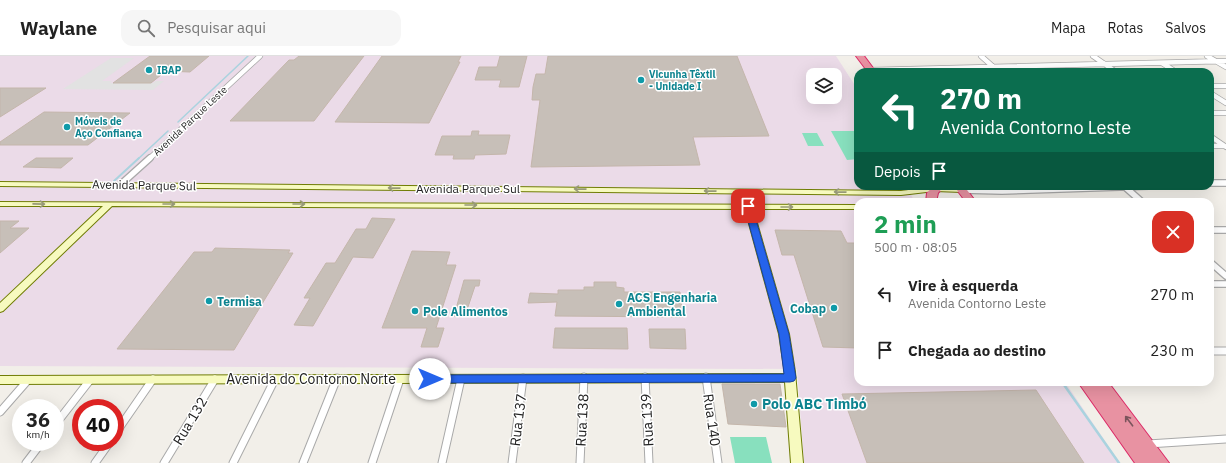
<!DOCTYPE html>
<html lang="pt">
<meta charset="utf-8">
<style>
:root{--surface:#fff;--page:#f6f6f6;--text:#222;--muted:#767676;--line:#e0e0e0}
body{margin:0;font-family:"IBM Plex Sans",sans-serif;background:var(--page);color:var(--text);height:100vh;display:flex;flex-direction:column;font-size:15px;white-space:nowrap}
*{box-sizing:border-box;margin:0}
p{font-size:13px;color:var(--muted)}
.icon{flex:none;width:22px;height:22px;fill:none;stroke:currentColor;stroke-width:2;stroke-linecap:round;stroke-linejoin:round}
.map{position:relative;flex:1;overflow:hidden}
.drawer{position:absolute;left:854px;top:142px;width:360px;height:188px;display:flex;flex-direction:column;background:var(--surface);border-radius:12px;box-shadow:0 4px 16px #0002}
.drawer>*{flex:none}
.hud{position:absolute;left:854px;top:12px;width:360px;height:122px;border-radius:12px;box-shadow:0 4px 16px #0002;background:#0b6e4f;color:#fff;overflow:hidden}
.controls{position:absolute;left:806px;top:12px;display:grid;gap:8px}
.controls a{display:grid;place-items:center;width:36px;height:36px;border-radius:8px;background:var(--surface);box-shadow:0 4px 16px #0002;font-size:20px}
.speed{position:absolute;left:12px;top:343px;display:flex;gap:8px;font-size:20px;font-weight:700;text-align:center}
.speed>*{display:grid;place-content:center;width:52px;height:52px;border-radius:50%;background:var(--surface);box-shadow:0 4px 16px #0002;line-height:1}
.speed small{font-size:10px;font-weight:400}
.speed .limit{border:6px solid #d22;background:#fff;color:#111}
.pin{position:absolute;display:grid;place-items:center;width:34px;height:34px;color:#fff;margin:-17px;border-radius:8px;box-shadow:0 2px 6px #0006}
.me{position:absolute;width:44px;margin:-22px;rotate:90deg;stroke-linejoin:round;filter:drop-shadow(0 0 3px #0008)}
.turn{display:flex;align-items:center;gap:14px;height:84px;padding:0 20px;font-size:18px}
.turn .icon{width:52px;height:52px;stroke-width:2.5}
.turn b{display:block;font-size:28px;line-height:34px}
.then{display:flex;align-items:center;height:38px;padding:0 20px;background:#0003;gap:8px;font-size:15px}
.round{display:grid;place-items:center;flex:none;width:42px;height:42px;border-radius:12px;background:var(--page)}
.head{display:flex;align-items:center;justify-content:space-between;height:68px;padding:0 20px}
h1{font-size:24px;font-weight:700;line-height:30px;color:#1e9e55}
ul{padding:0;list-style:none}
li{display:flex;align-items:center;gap:12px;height:56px;padding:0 20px}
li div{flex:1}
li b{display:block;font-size:15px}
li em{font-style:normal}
header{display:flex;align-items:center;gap:24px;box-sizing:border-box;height:56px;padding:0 20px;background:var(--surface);border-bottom:1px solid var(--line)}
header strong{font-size:19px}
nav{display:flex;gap:22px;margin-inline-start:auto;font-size:14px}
.search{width:280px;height:36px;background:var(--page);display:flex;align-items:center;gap:10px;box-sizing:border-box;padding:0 14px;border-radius:12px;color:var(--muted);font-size:15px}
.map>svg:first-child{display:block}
.industrial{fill:#ebdbe8;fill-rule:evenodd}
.pitch{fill:#88e0be}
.parking{fill:#e2e2e2}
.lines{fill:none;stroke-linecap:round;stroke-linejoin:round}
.stream-far2{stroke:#aad3df;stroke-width:1.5}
.stream-far1{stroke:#aad3df;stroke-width:2}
.stream{stroke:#aad3df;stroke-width:2.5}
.building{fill:#c7bfb8;stroke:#c4b6ab}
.street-far2-casing{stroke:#a9a9a9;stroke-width:6}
.street-far1-casing{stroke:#a9a9a9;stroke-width:8}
.street-casing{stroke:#a9a9a9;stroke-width:9}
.secondary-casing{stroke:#707d05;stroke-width:2}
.highway-casing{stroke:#dc2a67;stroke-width:2}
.street-far2{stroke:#fff;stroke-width:4.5}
.street-far1{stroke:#fff;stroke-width:5.5}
.street{stroke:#fff;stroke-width:7}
.secondary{fill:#f7fabf;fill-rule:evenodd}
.highway{fill:#e892a2;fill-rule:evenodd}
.oneway{stroke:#979978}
.oneway2{stroke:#7b545c}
.route{fill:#2563eb;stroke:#184099}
.culture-dot{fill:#0f9aa8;stroke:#fff;stroke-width:1.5}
.labels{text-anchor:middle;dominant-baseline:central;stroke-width:3;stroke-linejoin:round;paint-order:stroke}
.far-culture-label{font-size:10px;font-weight:bold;fill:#0d838f;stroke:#fff;text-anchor:start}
.far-street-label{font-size:10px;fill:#222;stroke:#fff}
.street-label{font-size:12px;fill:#222;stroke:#fff}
.culture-label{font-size:12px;font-weight:bold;fill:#0d838f;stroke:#fff;text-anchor:start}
.near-street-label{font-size:14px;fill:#222;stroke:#fff}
.near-culture-label{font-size:14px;font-weight:bold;fill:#0d838f;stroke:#fff;text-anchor:start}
</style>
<header>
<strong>Waylane</strong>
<div class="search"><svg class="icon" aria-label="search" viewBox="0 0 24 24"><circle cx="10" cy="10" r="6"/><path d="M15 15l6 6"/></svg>Pesquisar aqui</div>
<nav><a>Mapa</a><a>Rotas</a><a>Salvos</a></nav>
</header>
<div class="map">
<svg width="1226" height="407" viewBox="0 0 1226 407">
<rect width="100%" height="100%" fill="#f2efe9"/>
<path class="industrial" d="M0,0h836l22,34v96h48l9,16h-57v180h207l55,81h-316l-7,-94 -797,-3zM813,19h22v22h-22z"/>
<path class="pitch" d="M831,75h27v28l-11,1z
M802,77h15l7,13h-16z
M730,381h36l6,26h-37z"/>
<path class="parking" d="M111,2h23l-32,23h10l-2,2h43l3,-2h8l-11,9 -90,-1z"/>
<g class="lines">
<path class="stream-far2" d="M178,66l70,-66
M138,103l30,-28"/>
<path class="stream-far1" d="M114,125l25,-23"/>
<path class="stream" d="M1062,326l57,81"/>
</g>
<path class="building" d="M150,0h59l-19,16 -24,-1 -15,12h-38z
M299,0h65l-50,65h-84l59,-61h5z
M382,0h79l-3,6h2l-31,61 -94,-1z
M500,0h27l-8,31h-20l2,-7h-26l4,-13h18z
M548,0h189l32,80 -76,1 7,28 -169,2 9,-67h-8l1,-13 3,-13h9z
M0,32h46l-46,29z
M44,56l86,1 -42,32h-88v-3z
M472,75h7l-1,4h32l-4,19 -31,1 -1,4h-21l1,-4h-19l7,-19h29z
M36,102h37l-12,10 -38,-1z
M372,162l23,1 -22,39 -20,-1 -40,69 -19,-1 16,-27h-6l22,-35h9l21,-34h10z
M0,165h19l-9,7h19l-29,25z
M775,174l66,1 6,12h11v105l-35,-1 -29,-92h-12z
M215,192l75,2 -2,3h5l-59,97 -117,-1 77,-97h18z
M412,195l38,1 -4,13h10l-20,63h8l-6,19h-17l6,-19h-45z
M464,224h16l-1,6h-4l-10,30h-11z
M594,226h22v5l8,1v4h56l3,25 -128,-1 2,-14 -29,1 2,-10 28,1v-4h26v-3h10z
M555,272h72l1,21 -75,-1z
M649,273h36l1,20 -36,-1z
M722,328h58l6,43 -58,-3z
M1036,334l48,73h-217l-25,-69z"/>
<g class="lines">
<defs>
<path id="street-far2" d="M981,0l18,16
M1093,0l23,16
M1207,0l19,11
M1162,7l14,9
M871,14l355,-9
M1210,30h16
M1210,37l16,10
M1210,57h16
M1210,80l16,11
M1210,90h14
M149,103l111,-103"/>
<path id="street-far1" d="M1210,127h16
M120,129l30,-27
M1124,130l18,16
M962,134l40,1 147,-5
M1210,174h16
M1210,206l16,14
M1210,228h16"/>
<path id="street" d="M1210,295h16
M645,321l4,86
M706,321l12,86
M0,356l28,-32
M55,369l35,-45
M115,378l38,-55
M1148,388l78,-5
M26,407l16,-21
M95,407l15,-21
M164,407l51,-84
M233,407l42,-84
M303,407l34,-85
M372,407l28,-84
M442,407l19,-84
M512,407l11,-85
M580,407l4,-86"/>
<path id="secondary" d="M0,126l901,9c13,-2 56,-8 65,-1l-4,2 -27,-1 -34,4 -901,-9z
M0,146l858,3v4h-105l36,125 6,38 8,91h-12l-6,-81 -785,2v-8l785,-2 -6,-40 -34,-125 -633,-3 -109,105 -3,1v-9l103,-97h-103z"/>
<path id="highway" d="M856,0h8l12,16h-8z
M933,130h11l-6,7 -2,9h-10l1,-9z
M954,130h10l12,16h-10z
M1078,326h30l61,81h-34z"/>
</defs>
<use href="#street-far2" class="street-far2-casing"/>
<use href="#street-far1" class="street-far1-casing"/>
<use href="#street" class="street-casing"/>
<use href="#secondary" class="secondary-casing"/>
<use href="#highway" class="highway-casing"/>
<use href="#street-far2" class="street-far2"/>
<use href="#street-far1" class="street-far1"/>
<use href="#street" class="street"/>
<use href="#secondary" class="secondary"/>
<use href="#highway" class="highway"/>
</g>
<defs><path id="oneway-shaft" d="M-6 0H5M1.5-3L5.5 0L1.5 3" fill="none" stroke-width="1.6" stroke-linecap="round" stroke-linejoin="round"/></defs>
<g class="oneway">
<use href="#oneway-shaft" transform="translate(394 132) rotate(-179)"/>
<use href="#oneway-shaft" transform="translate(580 133) rotate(-179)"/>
<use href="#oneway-shaft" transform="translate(710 135) rotate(-179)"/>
<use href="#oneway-shaft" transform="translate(840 136) rotate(-179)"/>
<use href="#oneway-shaft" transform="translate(39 148) rotate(1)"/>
<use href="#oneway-shaft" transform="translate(169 148)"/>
<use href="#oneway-shaft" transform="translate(299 148)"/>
<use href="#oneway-shaft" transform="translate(471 149)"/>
<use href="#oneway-shaft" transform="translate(787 151)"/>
</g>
<use class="oneway2" href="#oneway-shaft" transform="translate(1129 365) rotate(-127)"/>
<path class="route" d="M748,148l4,2 37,128 7,44 -2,3 -4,1 -360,1 -3,-1 -2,-3 2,-3 3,-1 354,-1 -5,-40 -35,-128z"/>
<g class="culture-dot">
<circle cx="149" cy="14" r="4"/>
<circle cx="641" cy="24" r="4"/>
<circle cx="67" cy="71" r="4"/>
<circle cx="209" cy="245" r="4"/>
<circle cx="619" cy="248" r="4"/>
<circle cx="834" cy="252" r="4"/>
<circle cx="415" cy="255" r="4"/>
<circle cx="754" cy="348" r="4"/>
</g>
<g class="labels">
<g class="far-culture-label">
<text x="157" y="14">IBAP</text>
<text x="649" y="18">Vicunha Têxtil<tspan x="649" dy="12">- Unidade I</tspan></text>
<text x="75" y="65">Móveis de<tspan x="75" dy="12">Aço Confiança</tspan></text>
</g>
<g class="far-street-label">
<text transform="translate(190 65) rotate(-43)">Avenida Parque Leste</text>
</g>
<g class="street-label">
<text transform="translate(144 129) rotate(1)">Avenida Parque Sul</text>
<text x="468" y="132">Avenida Parque Sul</text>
</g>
<g class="culture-label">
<text x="627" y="241">ACS Engenharia<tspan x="627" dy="14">Ambiental</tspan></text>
<text x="217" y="245">Termisa</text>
<text x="826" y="252" text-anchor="end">Cobap</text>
<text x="423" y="255">Pole Alimentos</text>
</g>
<g class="near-street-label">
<text x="311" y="323">Avenida do Contorno Norte</text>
<text transform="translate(518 364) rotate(-83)">Rua 137</text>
<text transform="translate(582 364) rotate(-87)">Rua 138</text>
<text transform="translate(647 364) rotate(-93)">Rua 139</text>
<text transform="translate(712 364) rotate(82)">Rua 140</text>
<text transform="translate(190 365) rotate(-59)">Rua 132</text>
</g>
<g class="near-culture-label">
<text x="762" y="348">Polo ABC Timbó</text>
</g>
</g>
</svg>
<div class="controls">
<a><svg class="icon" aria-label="layers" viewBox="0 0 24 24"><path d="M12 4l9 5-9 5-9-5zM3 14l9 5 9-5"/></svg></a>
</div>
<div class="speed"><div>36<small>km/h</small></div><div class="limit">40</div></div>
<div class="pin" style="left:748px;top:150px;background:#d93025"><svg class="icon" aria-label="arrive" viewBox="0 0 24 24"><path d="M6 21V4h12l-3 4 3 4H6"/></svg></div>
<svg class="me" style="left:430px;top:323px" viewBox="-20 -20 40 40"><circle r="19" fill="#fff"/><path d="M0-13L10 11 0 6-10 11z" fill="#2563eb"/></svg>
<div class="hud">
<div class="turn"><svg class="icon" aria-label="left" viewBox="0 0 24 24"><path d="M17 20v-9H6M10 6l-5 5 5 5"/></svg><div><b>270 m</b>Avenida Contorno Leste</div></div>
<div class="then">Depois<svg class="icon" aria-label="arrive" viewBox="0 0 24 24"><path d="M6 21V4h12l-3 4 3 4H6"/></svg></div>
</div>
<section class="drawer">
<div class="head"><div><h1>2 min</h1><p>500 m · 08:05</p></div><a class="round" style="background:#d93025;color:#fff"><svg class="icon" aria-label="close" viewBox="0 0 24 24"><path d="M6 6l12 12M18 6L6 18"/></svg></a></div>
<ul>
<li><svg class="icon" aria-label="left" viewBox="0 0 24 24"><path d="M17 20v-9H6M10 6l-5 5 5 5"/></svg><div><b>Vire à esquerda</b><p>Avenida Contorno Leste</p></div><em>270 m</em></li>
<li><svg class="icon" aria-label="arrive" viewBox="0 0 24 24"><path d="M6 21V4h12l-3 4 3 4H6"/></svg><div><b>Chegada ao destino</b></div><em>230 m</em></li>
</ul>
</section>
</div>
